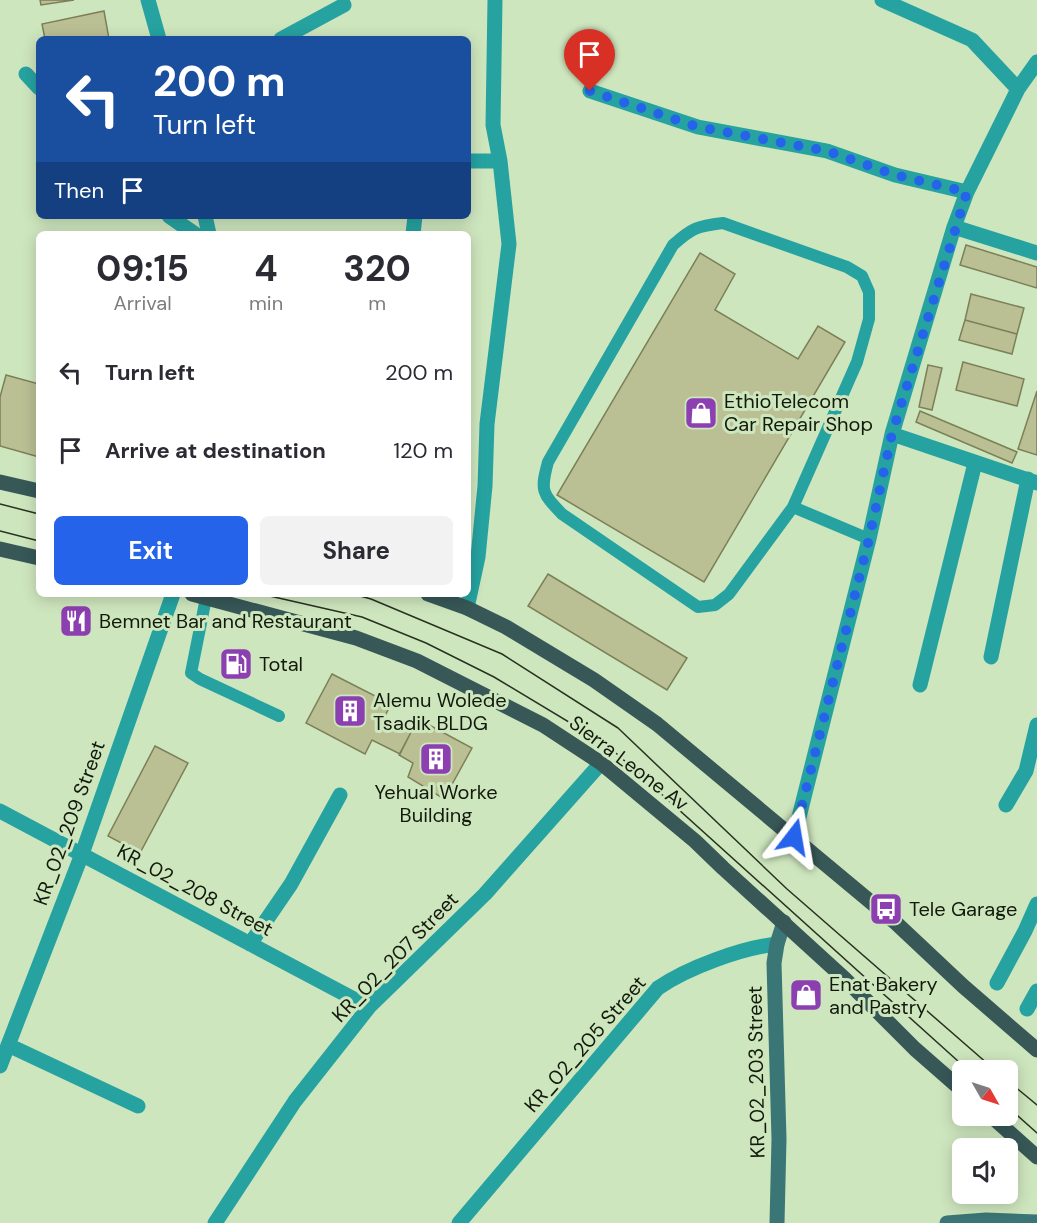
<!DOCTYPE html>
<style>
:root{--surface:#fff;--page:#f2f2f3;--text:#2b2b33;--muted:#7c7c81;--accent:#2563eb}
body{margin:0;font-family:"DM Sans",sans-serif;background:var(--page);color:var(--text);height:100vh;display:flex;flex-direction:column;font-size:22px;white-space:nowrap}
*{box-sizing:border-box;margin:0}
p{font-size:20px;color:var(--muted)}
.icon{flex:none;width:33px;height:33px;fill:none;stroke:currentColor;stroke-width:2;stroke-linecap:round;stroke-linejoin:round}
.map{position:relative;flex:1;overflow:hidden}
.details{position:absolute;left:36px;top:231px;width:435px;height:366px;display:flex;flex-direction:column;background:var(--surface);border-radius:9px;box-shadow:0 3px 15px #0003}
.details>*{flex:none}
.top-card{position:absolute;left:36px;top:36px;width:435px;height:183px;border-radius:9px;box-shadow:0 3px 15px #0003;background:#1a4fa0;color:#fff;overflow:hidden}
.needle{width:39px;rotate:129deg}
.tools{position:absolute;left:952px;top:1060px;display:grid;gap:12px}
.tools a{display:grid;place-items:center;width:66px;height:66px;border-radius:9px;background:var(--surface);box-shadow:0 3px 15px #0003;font-size:30px}
.pin{position:absolute;display:grid;place-items:center;width:51px;height:51px;color:#fff;margin:-62px -26px;border-radius:50% 50% 50% 0;rotate:-45deg;box-shadow:0 0 6px #0007}
.pin .icon{rotate:45deg}
.me{position:absolute;width:66px;margin:-33px;rotate:14deg;stroke-linejoin:round;filter:drop-shadow(0 0 4px #0008)}
.turn{display:flex;align-items:center;gap:21px;height:126px;padding:0 18px;font-size:27px}
.turn .icon{width:78px;height:78px;stroke-width:2.5}
.turn b{display:block;font-size:42px;line-height:51px}
.then{display:flex;align-items:center;height:57px;padding:0 18px;background:#0003;gap:12px;font-size:22px}
.eta{display:flex;justify-content:space-evenly;align-items:center;height:102px;text-align:center}
.eta b{font-size:36px;font-weight:700;line-height:42px}
.button{display:flex;gap:12px;margin-top:auto;padding:12px 18px}
.button a{flex:1;height:69px;border-radius:9px;background:var(--accent);color:#fff;font-size:24px;font-weight:700;line-height:69px;text-align:center}
.button a+a{background:var(--page);color:var(--text)}
ul{padding:0;list-style:none}
li{display:flex;align-items:center;gap:18px;height:78px;padding:0 18px}
li div{flex:1}
li b{display:block;font-size:22px}
li em{font-style:normal}
.map>svg:first-child{display:block}
.building{fill:#babf94;stroke:#7c8058;stroke-width:1.5}
.lines{fill:none;stroke-linecap:round;stroke-linejoin:round}
.lane{stroke:#26a3a1;stroke-width:12}
.street{stroke:#26a3a1;stroke-width:15}
.secondary{stroke:#3a7675;stroke-width:15}
.primary{stroke:#375857;stroke-width:15}
.tram{stroke:#283221;stroke-width:1.5}
.route{stroke:#2563eb;stroke-width:10;stroke-dasharray:0 18}
.labels{text-anchor:middle;dominant-baseline:central;stroke-width:6;stroke-linejoin:round;paint-order:stroke}
.poi-label{font-size:20px;fill:#121a0c;stroke:#cee6be;text-anchor:start}
.street-label{font-size:20px;fill:#121a0c;stroke:#cee6be}
</style>
<div class="map">
<svg width="1037" height="1223" viewBox="0 0 1037 1223">
<rect width="100%" height="100%" fill="#cee6be"/>
<path class="building" d="M40,0h34l-33,5z
M104,11l5,28h-64l-3,-15z
M966,245l71,22v21l-77,-23z
M700,253l35,21 -20,36 83,49 20,-33 27,16 -141,240 -147,-87z
M971,294l53,14 -7,26 -52,-14z
M965,320l52,14 -5,20 -53,-14z
M963,362l61,17 -7,27 -61,-16z
M928,365l14,3 -10,42 -13,-3z
M6,375l33,9v73l-39,-11v-49z
M1037,391v64l-19,-6z
M920,411l97,41 -5,11 -96,-41z
M548,574l139,84 -20,32 -139,-84z
M332,674l59,30 -7,14 27,14 -11,22 -28,-14 -7,14 -59,-31z
M418,719l54,29 -28,51 -36,-22 5,-14 -14,-8z
M155,746l33,17 -48,90 -32,-17z"/>
<g class="lines">
<path class="lane" d="M723,223l124,44 15,9 7,16v27l-12,43 -64,145 -64,87 -14,11 -17,2 -136,-93c-20,-21 -22,-23 -14,-52l125,-217c19,-17 24,-19 50,-22z
M793,507l76,32
M206,598l-15,75 9,6 79,37"/>
<path class="street" d="M148,0l11,39
M882,0l90,40 46,49
M281,39l63,-34
M26,74l13,14
M590,91l108,36 129,24 68,24 72,17
M468,161h32l-7,-36 2,-125
M169,216l26,18
M205,216l4,18
M954,227l83,26
M413,234l2,-18
M892,434l145,49
M467,608l11,-51 7,-71 2,-62 22,-180 -9,-83
M991,657l37,-178
M920,685l55,-222
M1006,805l20,-34 11,-46
M0,811l369,196
M794,837l75,-298 23,-105 62,-207 13,-35 51,-103 19,-27
M250,944l41,-60 49,-89
M997,983l28,-52 12,-27
M1027,1009l10,-18
M8,1045l130,61
M0,1066l82,-212 91,-260
M215,1223l80,-122 74,-94 116,-113 116,-131
M459,1223l199,-235c29,-20 83,-40 119,-44"/>
<path class="secondary" d="M777,1223l2,-84 -5,-176 3,-19 7,-22
M947,1223l39,-3 51,2"/>
<path class="primary" d="M0,482l39,9
M0,549l39,9
M192,594l164,44 61,23 126,64 58,38 94,78 28,27 122,111 70,70 48,42
M428,594l39,14 39,19 88,53 63,44 239,199 67,63 74,64
M991,1116l46,41"/>
<path class="tram" d="M0,504l39,10
M0,531l39,10
M261,594l101,23 64,26 68,34 113,68 362,326
M353,594l18,5 131,55 116,74 169,161 209,182
M1008,1081l29,24
M1008,1107l29,26"/>
</g>
<g class="lines">
<path class="route" d="M590,91l108,36 129,24 68,24 72,17 -75,242 -23,105 -75,298"/>
</g>
<defs>
<symbol id="shop-square" viewBox="-11 -11 22 22"><rect x="-9" y="-9" width="18" height="18" rx="4" fill="#8c3fb0" stroke="#cee6be"/><path d="M-5-2.5h2.3a2.7 3.5 0 0 1 5.4 0H5L5.5 6h-11ZM-1.5-2.5h3a1.5 2.3 0 0 0-3 0Z" fill="#fff"/></symbol>
<symbol id="restaurant-square" viewBox="-11 -11 22 22"><rect x="-9" y="-9" width="18" height="18" rx="4" fill="#8c3fb0" stroke="#cee6be"/><path d="M-5-6h1v4h1v-4h1v4h1v-4h1v5L-1.5 .5V6h-2V.5L-5-1ZM5-6V6H3V1.5H1.5Q1.5-4 5-6Z" fill="#fff"/></symbol>
<symbol id="fuel-square" viewBox="-11 -11 22 22"><rect x="-9" y="-9" width="18" height="18" rx="4" fill="#8c3fb0" stroke="#cee6be"/><path d="M-5.5-6h7V0h2V4h1.3V-2.5L3-4.5l.8-.8L6-3V5H2.5V1h-1V6h-7ZM-4.2-4.7v3.2H.2V-4.7Z" fill="#fff"/></symbol>
<symbol id="building-square" viewBox="-11 -11 22 22"><rect x="-9" y="-9" width="18" height="18" rx="4" fill="#8c3fb0" stroke="#cee6be"/><path d="M-4-6H4V6H1V3H-1V6H-4ZM-2.5-4.3h1.7v1.8h-1.7ZM.8-4.3h1.7v1.8H.8ZM-2.5-1h1.7V.8h-1.7ZM.8-1h1.7V.8H.8Z" fill="#fff"/></symbol>
<symbol id="bus-square" viewBox="-11 -11 22 22"><rect x="-9" y="-9" width="18" height="18" rx="4" fill="#8c3fb0" stroke="#cee6be"/><path d="M-5-6H5V4H4V6H2V4H-2V6H-4V4H-5ZM-3.5-4V0h7V-4ZM-3.5 1.2v1.5H-2V1.2ZM2 1.2v1.5H3.5V1.2Z" fill="#fff"/></symbol>
</defs>
<g fill-rule="evenodd">
<use href="#shop-square" x="682" y="394" width="38" height="38"/>
<use href="#restaurant-square" x="57" y="602" width="38" height="38"/>
<use href="#fuel-square" x="217" y="645" width="38" height="38"/>
<use href="#building-square" x="331" y="692" width="38" height="38"/>
<use href="#building-square" x="417" y="740" width="38" height="38"/>
<use href="#bus-square" x="867" y="890" width="38" height="38"/>
<use href="#shop-square" x="787" y="976" width="38" height="38"/>
</g>
<g class="labels">
<g class="poi-label">
<text x="724" y="401">EthioTelecom<tspan x="724" dy="23">Car Repair Shop</tspan></text>
<text x="99" y="621">Bemnet Bar and Restaurant</text>
<text x="259" y="664">Total</text>
<text x="373" y="700">Alemu Wolede<tspan x="373" dy="23">Tsadik BLDG</tspan></text>
<text x="436" y="792" text-anchor="middle">Yehual Worke<tspan x="436" dy="23">Building</tspan></text>
<text x="909" y="909">Tele Garage</text>
<text x="829" y="984">Enat Bakery<tspan x="829" dy="23">and Pastry</tspan></text>
</g>
<g class="street-label">
<text transform="translate(629 763) rotate(37)">Sierra Leone Av</text>
<text transform="translate(69 823) rotate(-70)">KR_02_209 Street</text>
<text transform="translate(195 890) rotate(28)">KR_02_208 Street</text>
<text transform="translate(395 957) rotate(-46)">KR_02_207 Street</text>
<text transform="translate(585 1044) rotate(-49)">KR_02_205 Street</text>
<text transform="translate(756 1072) rotate(-91)">KR_02_203 Street</text>
</g>
</g>
</svg>
<div class="tools">
<a><svg class="needle" viewBox="-14 -14 28 28"><path d="M0-13l5 13h-10z" fill="#e53935"/><path d="M0 13l5-13h-10z" fill="#7c7c81"/></svg></a>
<a><svg class="icon" aria-label="sound" viewBox="0 0 24 24"><path d="M4 9h4l5-4v14l-5-4H4zM17 9q2 3 0 6"/></svg></a>
</div>
<div class="pin" style="left:590px;top:91px;background:#d93025"><svg class="icon" aria-label="arrive" viewBox="0 0 24 24"><path d="M6 21V4h12l-3 4 3 4H6"/></svg></div>
<svg class="me" style="left:794px;top:837px" viewBox="-20 -20 40 40"><path d="M0-17L14 15 0 8-14 15z" fill="#2563eb" stroke="#fff" stroke-width="4"/></svg>
<div class="top-card">
<div class="turn"><svg class="icon" aria-label="left" viewBox="0 0 24 24"><path d="M17 20v-9H6M10 6l-5 5 5 5"/></svg><div><b>200 m</b>Turn left</div></div>
<div class="then">Then<svg class="icon" aria-label="arrive" viewBox="0 0 24 24"><path d="M6 21V4h12l-3 4 3 4H6"/></svg></div>
</div>
<section class="details">
<div class="eta">
<div><b>09:15</b><p>Arrival</p></div>
<div><b>4</b><p>min</p></div>
<div><b>320</b><p>m</p></div>
</div>
<ul>
<li><svg class="icon" aria-label="left" viewBox="0 0 24 24"><path d="M17 20v-9H6M10 6l-5 5 5 5"/></svg><div><b>Turn left</b></div><em>200 m</em></li>
<li><svg class="icon" aria-label="arrive" viewBox="0 0 24 24"><path d="M6 21V4h12l-3 4 3 4H6"/></svg><div><b>Arrive at destination</b></div><em>120 m</em></li>
</ul>
<div class="button"><a>Exit</a><a>Share</a></div>
</section>
</div>
